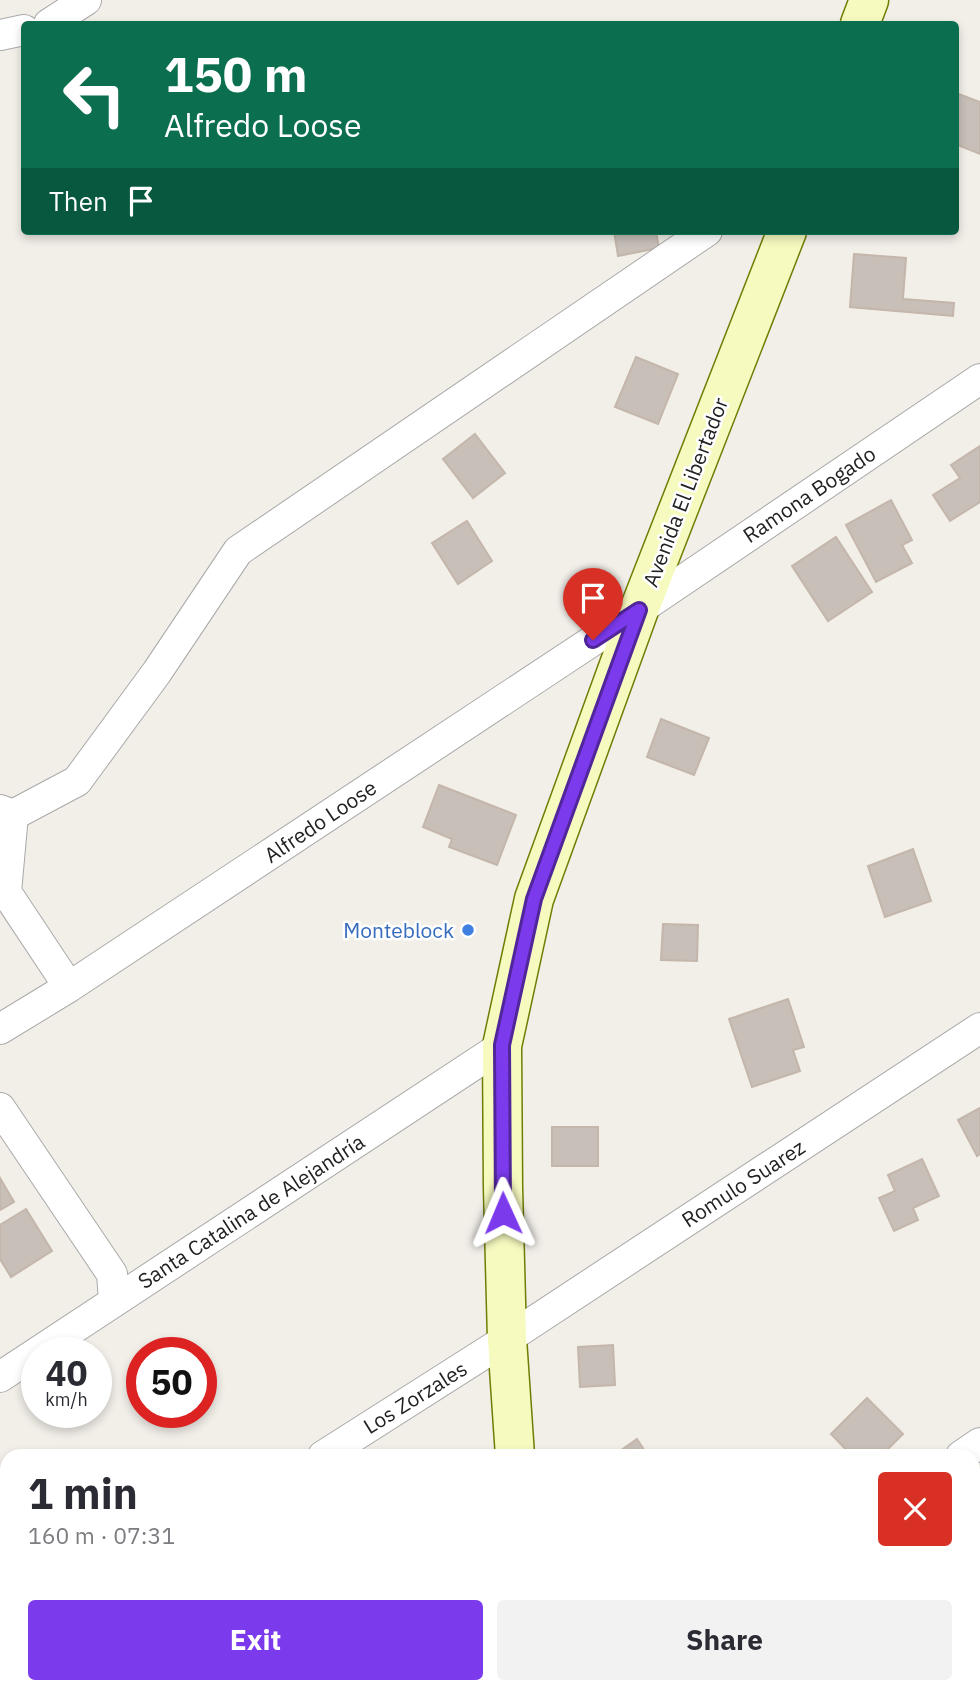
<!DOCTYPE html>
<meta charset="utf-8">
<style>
:root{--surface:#fff;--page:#f2f2f3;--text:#2b2b33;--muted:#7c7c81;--accent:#7c3aed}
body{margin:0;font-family:"IBM Plex Sans",sans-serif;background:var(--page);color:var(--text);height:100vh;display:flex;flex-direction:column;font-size:26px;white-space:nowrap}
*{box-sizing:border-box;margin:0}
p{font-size:23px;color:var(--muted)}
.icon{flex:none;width:38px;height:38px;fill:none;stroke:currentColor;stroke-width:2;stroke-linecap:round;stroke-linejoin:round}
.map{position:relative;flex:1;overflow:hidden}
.side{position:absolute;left:0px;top:1449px;width:980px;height:245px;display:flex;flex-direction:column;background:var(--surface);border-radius:21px 21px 0 0;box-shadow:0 4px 10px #0003}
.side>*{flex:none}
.hud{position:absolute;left:21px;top:21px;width:938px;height:214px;border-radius:7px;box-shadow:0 4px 10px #0003;background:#0b6e4f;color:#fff;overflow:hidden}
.speed{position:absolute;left:21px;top:1337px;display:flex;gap:14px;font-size:35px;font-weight:700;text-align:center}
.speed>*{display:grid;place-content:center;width:91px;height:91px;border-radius:50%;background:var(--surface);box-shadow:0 4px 10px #0003;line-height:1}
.speed small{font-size:18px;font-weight:400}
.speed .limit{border:10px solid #d22;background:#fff;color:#111}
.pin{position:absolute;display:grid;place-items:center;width:60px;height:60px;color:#fff;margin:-72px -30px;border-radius:50% 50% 50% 0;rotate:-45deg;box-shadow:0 0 7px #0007}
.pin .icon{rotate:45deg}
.me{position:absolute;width:77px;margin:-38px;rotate:359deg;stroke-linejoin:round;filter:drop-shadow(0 0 5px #0008)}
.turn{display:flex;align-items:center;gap:24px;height:147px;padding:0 28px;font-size:32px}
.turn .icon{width:91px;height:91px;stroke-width:2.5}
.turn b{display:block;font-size:49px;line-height:60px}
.then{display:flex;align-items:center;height:66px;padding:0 28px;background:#0003;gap:14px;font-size:26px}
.round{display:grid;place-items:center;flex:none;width:74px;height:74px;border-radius:7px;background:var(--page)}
.head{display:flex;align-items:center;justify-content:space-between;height:119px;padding:0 28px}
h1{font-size:42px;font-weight:800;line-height:52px}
.action{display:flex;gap:14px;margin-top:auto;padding:14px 28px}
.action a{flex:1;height:80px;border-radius:7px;background:var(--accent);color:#fff;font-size:28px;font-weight:800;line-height:80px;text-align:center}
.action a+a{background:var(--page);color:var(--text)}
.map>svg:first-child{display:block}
.education{fill:#ffffe5}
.building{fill:#c7bfb8;stroke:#c4b6ab;stroke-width:2}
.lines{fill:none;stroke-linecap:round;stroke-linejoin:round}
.minor-casing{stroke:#a9a9a9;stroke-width:32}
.secondary-casing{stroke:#707d05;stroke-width:41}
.minor{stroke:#fff;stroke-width:30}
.secondary{stroke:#f7fabf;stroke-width:38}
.route-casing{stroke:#51269a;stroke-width:18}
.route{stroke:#7c3aed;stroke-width:12}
.shop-dot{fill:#3f7fe0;stroke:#fff;stroke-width:2.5}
.labels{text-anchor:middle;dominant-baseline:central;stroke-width:5;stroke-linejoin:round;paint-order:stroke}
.street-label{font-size:21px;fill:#222;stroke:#fff}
.shop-label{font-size:21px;fill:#366cbe;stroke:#fff;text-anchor:end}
</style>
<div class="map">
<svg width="980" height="1694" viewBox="0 0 980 1694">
<rect width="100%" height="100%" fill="#f2efe9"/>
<path class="education" d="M973,1658l7,11v17l-13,8h-294l-5,-7h305z"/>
<path class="building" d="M956,93l24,9v52l-22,-9 -2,6z
M614,231h42l3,17 -41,8z
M854,254l52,4 -3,41 51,4 -1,13 -103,-9z
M636,357l42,17 -20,50 -43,-17z
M475,434l30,39 -32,25 -30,-39z
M980,446v56l-30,19 -17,-26 27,-17 -9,-13z
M891,500l21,40 -10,5 10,18 -36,19 -30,-57z
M467,521l25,40 -34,23 -26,-41z
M836,537l36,55 -44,29 -36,-55z
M661,719l48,19 -15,37 -47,-18z
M439,785l77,30 -19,50 -48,-18 3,-8 -29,-12z
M913,849l18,52 -46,16 -17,-51z
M663,924l35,1 -1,36 -36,-1z
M788,999l16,48 -11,3 7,21 -48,16 -23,-68z
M980,1108v46l-3,2 -19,-36z
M552,1127h46v39h-46z
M922,1159l17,37 -26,12 5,12 -24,11 -15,-33 16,-7 -7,-16z
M0,1178l14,24 -14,8z
M26,1209l26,42 -41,26 -11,-18v-34z
M613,1345l2,40 -35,2 -2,-40z
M867,1398l36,36 -22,22h-29l-21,-22z
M637,1439l11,17h-35z
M704,1687h75l-7,7h-78z
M852,1687h101l-10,7h-91l-4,-5z"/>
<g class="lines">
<defs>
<path id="minor" d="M49,24l37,-24
M0,35l24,-5
M0,810l13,5 64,-34 80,-109 81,-121 469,-320
M13,815l-7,77 63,95
M0,1029l69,-42 570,-377 341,-231
M0,1108l112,166 2,27
M0,1377l502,-331
M323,1456l184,-117 473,-311
M961,1456l19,-13
M0,1661l7,-4"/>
<path id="secondary" d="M860,24l9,-24
M515,1456l-8,-117 -4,-151 -1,-142 32,-147 105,-289 148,-379
M617,1687l4,7"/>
</defs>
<use href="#minor" class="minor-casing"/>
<use href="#secondary" class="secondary-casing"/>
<use href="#minor" class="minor"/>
<use href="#secondary" class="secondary"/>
</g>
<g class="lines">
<defs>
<path id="route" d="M503,1213l-1,-168 32,-146 105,-289 -46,30"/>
</defs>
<use href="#route" class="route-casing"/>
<use href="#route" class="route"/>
</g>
<circle class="shop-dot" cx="468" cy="930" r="7"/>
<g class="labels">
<g class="street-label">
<text transform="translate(685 492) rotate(-69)">Avenida El Libertador</text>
<text transform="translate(809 494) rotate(-34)">Ramona Bogado</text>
<text transform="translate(320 821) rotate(-34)">Alfredo Loose</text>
<text transform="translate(743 1183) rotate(-33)">Romulo Suarez</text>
<text transform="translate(251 1211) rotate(-33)">Santa Catalina de Alejandría</text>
<text transform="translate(415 1397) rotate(-32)">Los Zorzales</text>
</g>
<g class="shop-label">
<text x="454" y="930">Monteblock</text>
</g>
</g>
</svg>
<div class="speed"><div>40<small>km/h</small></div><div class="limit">50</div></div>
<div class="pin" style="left:593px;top:640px;background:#d93025"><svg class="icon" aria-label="arrive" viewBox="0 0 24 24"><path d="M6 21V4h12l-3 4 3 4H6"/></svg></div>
<svg class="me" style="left:503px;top:1213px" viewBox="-20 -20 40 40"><path d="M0-17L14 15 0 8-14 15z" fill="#7c3aed" stroke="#fff" stroke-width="4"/></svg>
<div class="hud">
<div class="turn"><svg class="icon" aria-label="left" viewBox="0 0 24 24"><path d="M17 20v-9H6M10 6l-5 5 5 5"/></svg><div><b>150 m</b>Alfredo Loose</div></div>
<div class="then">Then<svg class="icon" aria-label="arrive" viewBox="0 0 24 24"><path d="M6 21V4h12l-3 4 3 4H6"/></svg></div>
</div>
<section class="side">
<div class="head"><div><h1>1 min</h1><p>160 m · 07:31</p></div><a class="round" style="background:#d93025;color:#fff"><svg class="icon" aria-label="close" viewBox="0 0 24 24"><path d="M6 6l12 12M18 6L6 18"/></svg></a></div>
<div class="action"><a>Exit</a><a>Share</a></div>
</section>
</div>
